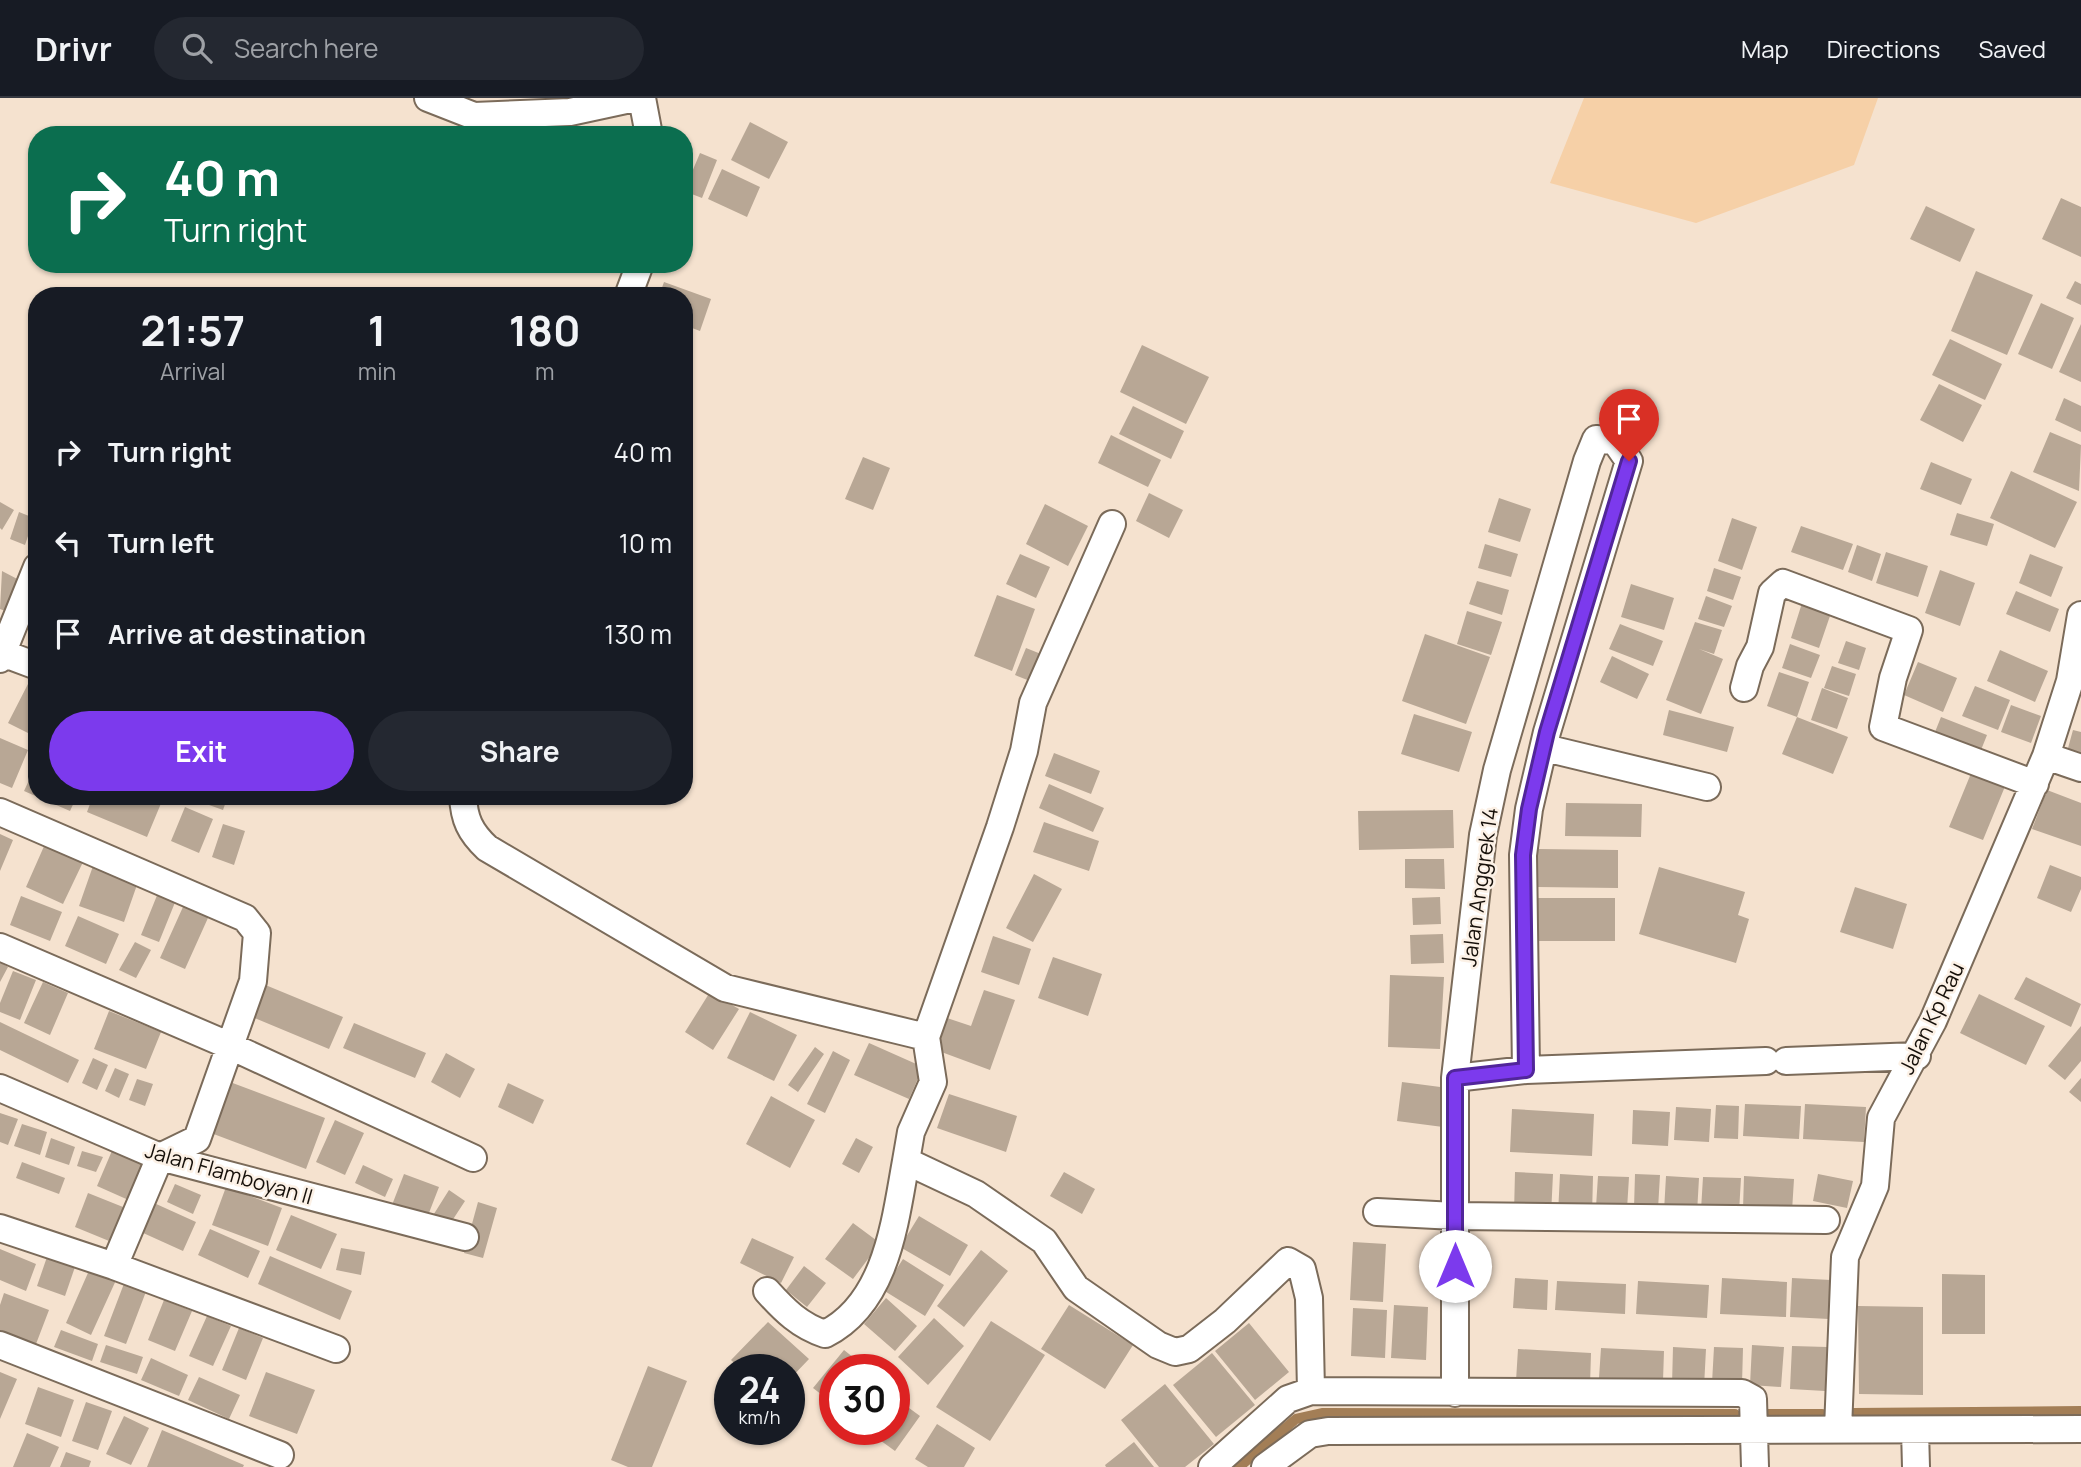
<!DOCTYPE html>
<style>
:root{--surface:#171b24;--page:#242831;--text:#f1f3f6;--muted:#9ea1a6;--line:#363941;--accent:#7c3aed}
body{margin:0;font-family:Manrope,sans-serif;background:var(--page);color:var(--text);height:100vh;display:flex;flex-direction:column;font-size:26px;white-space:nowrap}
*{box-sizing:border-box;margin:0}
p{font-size:23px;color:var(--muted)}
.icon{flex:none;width:38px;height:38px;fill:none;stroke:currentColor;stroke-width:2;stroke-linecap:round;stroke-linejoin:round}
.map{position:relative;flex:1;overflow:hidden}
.sheet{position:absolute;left:28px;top:189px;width:665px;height:518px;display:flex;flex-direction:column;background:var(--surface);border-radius:28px;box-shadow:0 2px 5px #0004}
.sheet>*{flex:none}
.hud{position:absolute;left:28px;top:28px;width:665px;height:147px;border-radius:28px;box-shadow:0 2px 5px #0004;background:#0b6e4f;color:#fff;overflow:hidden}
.speed{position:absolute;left:714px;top:1256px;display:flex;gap:14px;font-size:35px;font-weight:700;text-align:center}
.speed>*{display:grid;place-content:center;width:91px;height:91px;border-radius:50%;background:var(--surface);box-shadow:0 2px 5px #0004;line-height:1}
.speed small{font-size:18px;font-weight:400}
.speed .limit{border:10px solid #d22;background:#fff;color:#111}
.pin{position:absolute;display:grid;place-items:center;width:60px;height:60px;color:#fff;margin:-72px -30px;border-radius:50% 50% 50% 0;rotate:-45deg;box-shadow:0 0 7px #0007}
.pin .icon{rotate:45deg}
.me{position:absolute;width:77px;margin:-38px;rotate:0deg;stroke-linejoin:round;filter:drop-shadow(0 0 5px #0008)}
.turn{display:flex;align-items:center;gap:24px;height:147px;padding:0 21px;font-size:32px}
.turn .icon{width:91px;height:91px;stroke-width:2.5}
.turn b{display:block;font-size:49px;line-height:60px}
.eta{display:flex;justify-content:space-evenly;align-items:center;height:119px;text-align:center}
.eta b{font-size:42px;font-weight:700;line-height:49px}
.primary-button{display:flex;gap:14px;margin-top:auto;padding:14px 21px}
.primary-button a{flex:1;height:80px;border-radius:42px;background:var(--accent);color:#fff;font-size:28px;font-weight:700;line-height:80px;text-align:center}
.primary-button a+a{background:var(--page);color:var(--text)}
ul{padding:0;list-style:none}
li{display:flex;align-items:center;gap:21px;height:91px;padding:0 21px}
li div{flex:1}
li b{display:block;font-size:26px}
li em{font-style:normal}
header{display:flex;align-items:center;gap:42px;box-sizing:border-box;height:98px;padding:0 35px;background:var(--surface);border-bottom:2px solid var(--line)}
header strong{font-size:33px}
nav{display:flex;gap:38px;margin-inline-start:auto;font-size:24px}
.search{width:490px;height:63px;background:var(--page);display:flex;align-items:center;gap:18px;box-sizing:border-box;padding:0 24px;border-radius:38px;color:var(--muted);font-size:26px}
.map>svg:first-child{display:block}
.green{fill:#f6d0a7}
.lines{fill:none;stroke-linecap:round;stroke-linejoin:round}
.stream{stroke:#a37e56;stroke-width:10}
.building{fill:#b8a795}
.street-casing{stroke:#7b6b5a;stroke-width:30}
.street{stroke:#fff;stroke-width:26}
.route-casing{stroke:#51269a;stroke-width:18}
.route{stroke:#7c3aed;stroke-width:12}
.labels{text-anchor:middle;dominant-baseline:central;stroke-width:5;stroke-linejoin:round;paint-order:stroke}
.street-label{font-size:21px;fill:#16100a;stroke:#fcf1e6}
</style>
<header>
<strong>Drivr</strong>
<div class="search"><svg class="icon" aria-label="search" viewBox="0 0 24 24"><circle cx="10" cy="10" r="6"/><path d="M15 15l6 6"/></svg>Search here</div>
<nav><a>Map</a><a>Directions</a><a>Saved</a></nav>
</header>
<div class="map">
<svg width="2081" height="1369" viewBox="0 0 2081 1369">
<rect width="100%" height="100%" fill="#f5e2cf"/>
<path class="green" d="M1584,0h294l-24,67 -158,58 -146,-40z"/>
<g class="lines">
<path class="stream" d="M1853,1315l228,-2
M1768,1316h54
M1239,1369l57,-48 27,-6 412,1"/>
</g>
<path class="building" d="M750,24l38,20 -19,37 -38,-19z
M700,55l17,7 -15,38 -18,-7z
M722,71l38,18 -13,30 -39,-18z
M2061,100l20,9v50l-39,-18z
M1926,108l49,23 -15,33 -50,-23z
M1976,173l57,24 -26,60 -56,-24z
M2075,183l6,3v21l-15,-7z
M664,184l47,17 -11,32 -16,-6v-29h-25z
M2041,205l33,15 -22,51 -34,-15z
M2081,226v58l-22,-10z
M1950,241l52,25 -17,36 -53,-25z
M1142,247l67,32 -23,47 -66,-32z
M1939,286l43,21 -19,37 -43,-22z
M2064,300l17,8v26l-26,-12z
M1133,308l51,25 -13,28 -52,-25z
M2050,334l31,13 -2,46 -46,-19z
M1111,337l50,25 -13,27 -50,-24z
M863,359l27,11 -17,42 -28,-11z
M1931,364l41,17 -11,26 -41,-16z
M2011,373l66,31 -22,46 -65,-30z
M1149,395l34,17 -14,28 -33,-17z
M1499,400l32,11 -11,33 -32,-10z
M0,404l14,8 -12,20 -2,-2z
M1045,406l43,22 -20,40 -42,-22z
M19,414l15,6 -9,27 -15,-6z
M1957,415l37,11 -7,22 -37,-11z
M1732,420l25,9 -15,43 -24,-9z
M1801,428l52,18 -10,26 -52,-18z
M1485,446l33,10 -7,23 -33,-9z
M1857,447l24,9 -9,27 -24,-9z
M1886,454l42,14 -10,31 -42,-14z
M1020,456l30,13 -14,31 -30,-14z
M2030,456l33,13 -12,30 -32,-14z
M1714,470l27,9 -8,23 -26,-9z
M1940,472l35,13 -15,43 -35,-13z
M2,473l21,11 -15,30 -8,-3z
M1477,483l32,9 -7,25 -33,-11z
M1631,486l43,14 -10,32 -43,-13z
M2016,493l43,18 -9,23 -44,-18z
M997,497l38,14 -23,62 -38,-15z
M1706,498l26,10 -8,21 -26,-8z
M1802,505l29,10 -12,35 -28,-10z
M1467,513l35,11 -11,33 -34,-11z
M1695,524l27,8 -8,24 -15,-5 24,10 -22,55 -35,-14z
M1620,526l43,17 -10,25 -44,-17z
M1425,536l65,23 -24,67 -64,-23z
M1846,543l20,7 -7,22 -21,-7z
M1790,546l30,11 -9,23 -29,-10z
M1026,550l20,8 -11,27 -20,-8z
M2000,552l48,21 -13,31 -48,-21z
M1612,558l37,18 -12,25 -37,-17z
M1918,564l39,16 -14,34 -39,-17z
M1832,568l24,8 -7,22 -25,-8z
M1779,574l30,10 -12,35 -30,-11z
M29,584l8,4v29l-9,18 -20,-10z
M1975,588l35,14 -12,30 -36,-14z
M1822,590l26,10 -11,31 -26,-9z
M2011,607l30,11 -10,27 -30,-11z
M1669,612l65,17 -7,25 -64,-17z
M1414,616l58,18 -13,40 -58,-18z
M1797,619l51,20 -15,37 -51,-20z
M1941,619l46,18 -8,20 -46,-18z
M2073,632l8,2v31l-16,-4z
M0,640l28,12 -16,38 -12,-5z
M1054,655l46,18 -9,23 -46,-18z
M37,665v33h40l-7,15 -46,-20z
M1972,673l34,13 -23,56 -34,-13z
M1049,686l55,24 -11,24 -54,-24z
M2047,692l34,13v43l-49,-17z
M93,698h58l11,5 -15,36 -60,-25z
M184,698h44l-5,14z
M1566,705l76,1 -1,33 -76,-1z
M185,709l28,12 -14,34 -28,-12z
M1453,712l1,38 -95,2 -1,-39z
M1044,724l55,19 -10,30 -56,-19z
M223,726l22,7 -11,34 -22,-8z
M0,736l13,6 -13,31z
M45,746l38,18 -20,42 -37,-17z
M1538,751l80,1v38l-80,-1z
M1405,761h39l1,30 -40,-1z
M2050,767l31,12v12l-10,23 -34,-14z
M93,768l45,16 -14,40 -45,-16z
M1659,769l86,25 -7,23 11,4 -13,44 -97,-29z
M1034,776l28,15 -29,53 -27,-14z
M1855,789l52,17 -14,45 -53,-17z
M160,790l18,7 -19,47 -18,-7z
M21,798l41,16 -12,29 -40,-16z
M1440,799l1,27 -28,1 -1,-27z
M187,800l25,11 -27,60 -25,-11z
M1534,800h81v43h-81z
M78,818l41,18 -13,30 -41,-18z
M1443,836l1,29 -33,1 -1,-29z
M993,838l38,13 -12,36 -38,-13z
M135,844l16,8 -15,28 -17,-8z
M1053,859l49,17 -14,42 -50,-18z
M0,864l8,5 -8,15z
M13,873l23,9 -16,40 -20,-8v-9z
M1390,877l54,2 -4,72 -52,-2z
M2026,879l55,27 -10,23 -57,-28z
M43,884l25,11 -18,42 -26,-12z
M263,886l80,33 -14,32 -79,-33z
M984,892l31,10 -25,70 -54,-20 11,-32 24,8z
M710,894l29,17 -26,41 -28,-18z
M1979,896l66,32 -19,39 -66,-32z
M109,913l52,21 -15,37 -52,-20z
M750,914l47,23 -23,46 -47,-23z
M0,924l79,38 -11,23 -68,-33z
M354,925l72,30 -11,25 -72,-30z
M2081,928v35l-16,19 -17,-14z
M869,945l54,24 -14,32 -55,-24z
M815,949l9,7 -26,38 -10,-7z
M833,953l17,9 -25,53 -18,-9z
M446,955l29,16 -15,29 -29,-16z
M93,960l15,7 -11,25 -15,-7z
M115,970l14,6 -10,24 -14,-7z
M2081,980v24l-12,-10z
M137,981l16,5 -8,22 -16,-6z
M222,981l103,39 -19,51 -103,-39z
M1402,984l46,6 -5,39 -46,-6z
M508,985l36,17 -11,24 -35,-17z
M949,996l68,22 -11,36 -69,-24z
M771,998l44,24 -25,48 -44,-24z
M1745,1006l56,2 -2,33 -56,-3z
M1805,1006l61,3 -2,35 -61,-3z
M1716,1007l23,1 -1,33 -24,-1z
M1676,1009l35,2 -2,33 -35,-2z
M1512,1011l82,5 -2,42 -82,-4z
M1633,1012l37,2 -2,34 -36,-2z
M0,1015l18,6 -10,26 -8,-3z
M335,1022l29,13 -19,42 -29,-13z
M22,1026l25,8 -7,23 -26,-9z
M51,1040l24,9 -6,18 -24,-8z
M856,1040l17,9 -14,26 -17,-9z
M114,1048l36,15 -17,41 -36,-16z
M82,1053l21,6 -7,15 -19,-6z
M22,1064l43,16 -6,16 -43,-16z
M363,1067l30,14 -8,18 -30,-14z
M1064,1074l31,17 -13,25 -32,-18z
M1515,1074l38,2 -2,41 -37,-2z
M404,1076l35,13 -12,31 -35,-13z
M1560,1076l33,2 -1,40 -34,-2z
M1635,1076l25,1 -2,34 -24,-1z
M1818,1076l35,7 -6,27 -34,-7z
M1598,1078l31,1 -2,32 -31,-2z
M1666,1078l33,2 -2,35 -33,-2z
M1744,1078l50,3 -2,32 -49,-2z
M1703,1079l38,1 -2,34 -38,-2z
M175,1086l26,11 -8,19 -26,-12z
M226,1089l56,21 -14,38 -56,-21z
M449,1092l16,11 -17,26 -16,-10z
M88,1095l40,16 -14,34 -39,-16z
M478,1104l19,6 -14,50 -19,-5z
M154,1105l42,19 -13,29 -42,-19z
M291,1117l46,19 -16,35 -45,-19z
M919,1118l49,29 -18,31 -50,-29z
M853,1125l27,20 -27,36 -28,-20z
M210,1131l50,22 -12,27 -50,-23z
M752,1140l42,19 -13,26 -41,-20z
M1353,1144l33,2 -3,58 -33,-2z
M341,1150l24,4 -4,23 -25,-5z
M0,1151l36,15 -10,27 -26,-11z
M981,1152l27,21 -44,56 -27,-21z
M48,1156l28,10 -11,32 -28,-10z
M270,1158l82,35 -12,29 -82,-36z
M903,1161l41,26 -19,31 -42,-26z
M91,1168l26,12 -26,57 -25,-12z
M804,1168l22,17 -19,24 -21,-17z
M1942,1176l43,1v59h-43z
M1515,1180l33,2 -1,30 -34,-2z
M1722,1180l65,4 -1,35 -66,-3z
M1792,1180l39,2 -2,39 -39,-2z
M125,1183l22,8 -21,55 -22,-8z
M1557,1183l69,3 -1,30 -70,-4z
M1638,1183l71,4 -2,33 -71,-4z
M4,1195l45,17 -13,34 -36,-14v-25z
M886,1200l31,28 -22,25 -31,-27z
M164,1202l28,11 -17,40 -27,-11z
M1069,1207l64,40 -28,44 -64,-40z
M1394,1207l34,2 -2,53 -35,-2z
M1858,1208l65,1v88l-64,-1z
M1353,1210l34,2 -2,48 -34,-2z
M207,1218l24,10 -18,40 -24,-10z
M934,1220l30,28 -36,39 -30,-28z
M991,1223l54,34 -55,86 -54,-34z
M768,1224l41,37 -20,21v-10h-47l-11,-10z
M1249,1225l40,49 -34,28 -40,-49z
M239,1230l24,10 -17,42 -24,-10z
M61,1232l37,14 -6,17 -38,-14z
M106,1247l37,12 -6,17 -37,-12z
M1752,1247l32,2 -3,40 -31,-2z
M1792,1248l35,1 -2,44 -35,-2z
M1673,1249l33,2 -2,38 -32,-2z
M1714,1249l29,1 -1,36 -30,-1z
M1601,1250l63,3 -1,30 -64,-3z
M1518,1251l73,4 -1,32 -74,-4z
M844,1252l25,20h-34v35l-22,-17z
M1212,1255l43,52 -39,32 -43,-52z
M151,1260l37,17 -9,21 -38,-16z
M648,1268l39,15 -35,86h-24l-17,-7z
M0,1274l17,7 -17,40z
M266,1274l49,18 -18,44 -48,-18z
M199,1279l41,18 -11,24 -41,-19z
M1165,1286l49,60 -29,23h-26l-38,-47z
M38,1289l36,13 -13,37 -36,-13z
M894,1299l26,19 -25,35 -29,-21h28z
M86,1304l26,9 -14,39 -26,-9z
M124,1318l25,12 -18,37 -25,-11z
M937,1326l38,24 -11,19h-36l-13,-8z
M162,1332l82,35 -1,2h-96z
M27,1335l32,14 -9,20h-37z
M1134,1344l20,25h-48l-1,-2z
M66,1354l25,9 -2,6h-29z"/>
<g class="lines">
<defs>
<path id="street" d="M428,0l46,18 96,-4 65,-14
M642,0l7,37
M628,198l12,-32
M1112,426l-79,179 -9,48 -24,76 -74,210 7,45 -22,50 -5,29 70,33 68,47 32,47 82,57 17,7 14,-3 36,-28 63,-60 14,8 7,29 2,93
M2,555l35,13
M0,561l37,-92
M1744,590l6,-22 10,-19 12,-54 11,-10 126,47 -16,48 -10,49 152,57
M1545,650l162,39
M2046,658l35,12
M463,698c1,23 7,36 24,52l238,140 201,49
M0,714l245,106 12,15 -4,48 -56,158 -37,18 -46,109
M0,849l228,98 245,113
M1786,963l131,-5
M1455,980l71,-8 240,-9
M0,990l160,69 305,80
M1377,1114l78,4 371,4
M0,1130l114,38 222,83
M767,1193c17,19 33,35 58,43 62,-31 70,-113 81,-173
M0,1247l280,110
M1455,1295v-315l28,-243 14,-65 90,-309 9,-22 19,2 14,20 -82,271 -18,77 -6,46 3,215
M1838,1331l7,-172 30,-71 6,-68 52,-97 113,-265 24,-75 11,-66
M1915,1332l1,37
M1212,1369l76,-68 23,-8 431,2 11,6 2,68
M1265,1369l45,-33 18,-3 753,-2"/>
</defs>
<use href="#street" class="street-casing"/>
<use href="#street" class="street"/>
</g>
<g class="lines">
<defs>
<path id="route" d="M1455,1168v-188l71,-8 -3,-215 6,-46 18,-77 82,-271"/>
</defs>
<use href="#route" class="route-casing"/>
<use href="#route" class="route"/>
</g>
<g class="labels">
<g class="street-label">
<text transform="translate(1479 789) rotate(-82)">Jalan Anggrek 14</text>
<text transform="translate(1931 920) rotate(-64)">Jalan Kp Rau</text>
<text transform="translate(229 1075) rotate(16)">Jalan Flamboyan II</text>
</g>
</g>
</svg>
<div class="speed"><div>24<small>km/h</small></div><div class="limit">30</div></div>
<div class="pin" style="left:1629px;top:363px;background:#d93025"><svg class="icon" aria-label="arrive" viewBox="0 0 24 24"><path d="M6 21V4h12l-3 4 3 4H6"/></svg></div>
<svg class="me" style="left:1455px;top:1168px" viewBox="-20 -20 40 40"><circle r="19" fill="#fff"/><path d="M0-13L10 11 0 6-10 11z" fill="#7c3aed"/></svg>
<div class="hud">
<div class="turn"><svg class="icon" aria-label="right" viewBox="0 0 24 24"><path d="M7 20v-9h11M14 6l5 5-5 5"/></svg><div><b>40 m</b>Turn right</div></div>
</div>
<section class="sheet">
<div class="eta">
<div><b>21:57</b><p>Arrival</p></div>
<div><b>1</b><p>min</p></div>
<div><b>180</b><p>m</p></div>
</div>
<ul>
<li><svg class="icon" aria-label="right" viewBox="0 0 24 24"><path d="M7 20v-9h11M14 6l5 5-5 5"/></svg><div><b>Turn right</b></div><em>40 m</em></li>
<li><svg class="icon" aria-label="left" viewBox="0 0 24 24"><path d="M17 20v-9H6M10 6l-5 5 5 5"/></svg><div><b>Turn left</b></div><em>10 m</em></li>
<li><svg class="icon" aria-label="arrive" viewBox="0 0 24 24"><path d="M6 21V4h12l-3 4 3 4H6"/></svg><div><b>Arrive at destination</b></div><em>130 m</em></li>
</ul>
<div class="primary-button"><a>Exit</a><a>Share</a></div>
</section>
</div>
